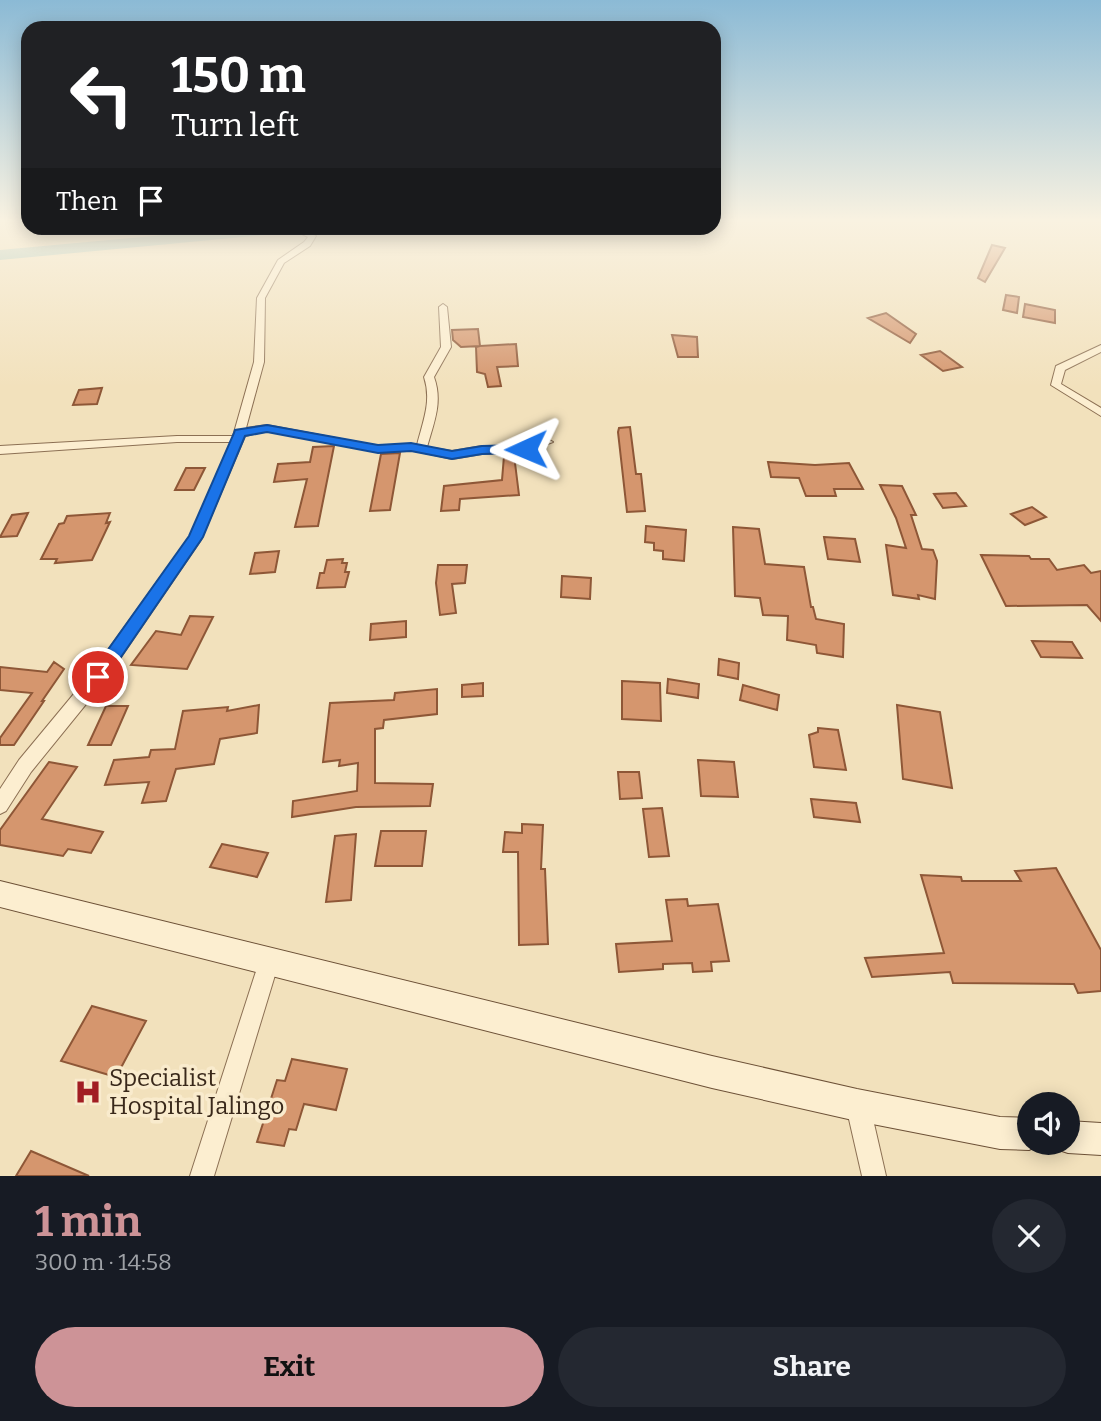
<!DOCTYPE html>
<meta charset="utf-8">
<style>
:root{--surface:#171b24;--page:#242831;--text:#f1f3f6;--muted:#9ea1a6;--accent:#cd9397}
body{margin:0;font-family:Bitter,serif;background:var(--page);color:var(--text);height:100vh;display:flex;flex-direction:column;font-size:26px;white-space:nowrap}
*{box-sizing:border-box;margin:0}
p{font-size:23px;color:var(--muted)}
.icon{flex:none;width:38px;height:38px;fill:none;stroke:currentColor;stroke-width:2;stroke-linecap:round;stroke-linejoin:round}
.map{position:relative;height:1176px;overflow:hidden}
.side{display:flex;flex-direction:column;background:var(--surface);flex:1}
.side>*{flex:none}
.banner{position:absolute;left:21px;top:21px;width:700px;height:214px;border-radius:21px;box-shadow:0 4px 18px #0003;background:#202124;color:#fff;overflow:hidden}
.tools{position:absolute;left:1017px;top:1092px;display:grid;gap:14px}
.tools a{display:grid;place-items:center;width:63px;height:63px;border-radius:50%;background:var(--surface);box-shadow:0 4px 18px #0003;font-size:35px}
.pin{position:absolute;display:grid;place-items:center;width:60px;height:60px;color:#fff;margin:-30px;border:4px solid #fff;border-radius:50%;box-shadow:0 2px 7px #0007}
.me{position:absolute;width:77px;margin:-38px;rotate:269deg;stroke-linejoin:round;filter:drop-shadow(0 0 5px #0008)}
.turn{display:flex;align-items:center;gap:24px;height:147px;padding:0 35px;font-size:32px}
.turn .icon{width:91px;height:91px;stroke-width:2.5}
.turn b{display:block;font-size:49px;line-height:60px}
.then{display:flex;align-items:center;height:66px;padding:0 35px;background:#0003;gap:14px;font-size:26px}
.round{display:grid;place-items:center;flex:none;width:74px;height:74px;border-radius:37px;background:var(--page)}
.head{display:flex;align-items:center;justify-content:space-between;height:119px;padding:0 35px}
h1{font-size:42px;font-weight:700;line-height:52px;color:var(--accent)}
.primary-button{display:flex;gap:14px;margin-top:auto;padding:14px 35px}
.primary-button a{flex:1;height:80px;border-radius:42px;background:var(--accent);color:#111;font-size:28px;font-weight:700;line-height:80px;text-align:center}
.primary-button a+a{background:var(--page);color:var(--text)}
.map>svg:first-child{display:block}
.lines{fill:none;stroke-linecap:round;stroke-linejoin:round}
.river{fill:#a1c3b8;fill-rule:evenodd}
.building{fill:#d5966e;stroke:#8e5737;stroke-width:2}
.minor-casing{stroke:#8c7054;stroke-width:2}
.secondary-casing{stroke:#6d5137;stroke-width:2}
.minor{fill:#fceed0;fill-rule:evenodd}
.secondary{fill:#fceed0;fill-rule:evenodd}
.route{fill:#1a73e8;stroke:#114b97;stroke-width:2}
.labels{text-anchor:middle;dominant-baseline:central;stroke-width:7;stroke-linejoin:round;paint-order:stroke}
.near-poi-label{font-size:24px;fill:#39281a;stroke:#f9ebcd;text-anchor:start}
</style>
<div class="map">
<svg width="1101" height="1176" viewBox="0 0 1101 1176">
<rect width="100%" height="100%" fill="#f2e1bc"/>
<g class="lines">
<path class="river" d="M240,228h54l-8,5 -286,27v-10z"/>
</g>
<path class="building" d="M992,245l13,3 -20,34 -7,-4z
M1006,295l13,2 -2,16 -14,-3z
M1025,304l30,6v13l-32,-6z
M886,313l30,21 -6,9 -42,-25z
M478,329l2,17 36,-2 2,22 -21,1 4,19 -13,1 -3,-13 -8,-2 -1,-25 4,-1 -19,1 -8,-7 -1,-10z
M672,335l25,2 1,20h-20z
M940,351l22,16 -19,4 -22,-16z
M102,388l-5,16 -24,1 6,-15z
M630,427l6,47h5l4,37 -18,1 -9,-80 1,-4z
M334,446l-16,80 -23,1 12,-48 -33,3 4,-18 32,-2 3,-15z
M400,453l-10,57 -20,1 11,-57z
M514,455l5,40 -59,4 -1,11 -18,1 3,-25 58,-6 2,-24z
M768,462l47,3 34,-2 14,26h-29l2,7h-30l-7,-18 -28,-1z
M186,468h19l-11,22h-19z
M880,485l22,1 14,29h-5l11,34 11,1 4,11 -2,38 -17,-4 1,4 -26,-4 -7,-50 20,3 -10,-30z
M956,493l10,13 -23,2 -9,-14z
M1032,507l14,10 -21,8 -14,-11z
M28,513l-11,23 -17,1 12,-22z
M110,513l-4,10 4,-1 -18,38 -37,3 2,-4h-16l18,-35 5,-1 3,-7z
M646,526l40,4 -2,31 -21,-2v-8l-9,-1v-7l-9,-1z
M733,527l26,2 6,35 39,3 7,40h2l3,12 28,5 -1,33 -26,-4 -1,-8 -29,-5 1,-24 -25,-1 -3,-17 -25,-2z
M824,537l31,2 5,23 -32,-3z
M279,551l-4,21 -25,2 5,-21z
M981,555l48,1 2,3h18l8,11 27,-5 7,8 10,-2v50l-14,-16 -81,1z
M343,559l-1,4h5l-2,9h4l-4,15 -28,1 3,-15h4l3,-13z
M438,565h29l-2,18 -13,1 4,29 -16,2 -4,-32z
M562,576l29,2 -1,21 -29,-2z
M190,616l23,1 -26,52 -56,-4 25,-34 25,4z
M406,621v16l-36,3 1,-16z
M1032,641l40,1 10,16 -41,-1z
M719,659l20,4 -1,16 -20,-4z
M54,662l10,7 -22,32h2l-30,44h-14v-7l32,-45 -32,-3v-23l47,5z
M668,679l31,5 -1,14 -31,-5z
M622,681l38,2 1,38 -39,-2z
M483,683v13l-21,1v-12z
M743,685l36,10 -2,15 -37,-10z
M437,689v25l-53,6 -1,8 -8,1v54l58,1 -3,22 -74,1 -64,10 1,-16 64,-10 1,-28 -19,3 1,-6 -17,2 7,-59 64,-3 1,-7z
M259,705l-2,28 -37,6 -6,25 -38,5 -10,32 -24,2 7,-21 -44,3 9,-25 35,-3 2,-7 24,-1 8,-38 45,-4 -1,4z
M897,705l43,7 12,76 -49,-9z
M106,706h22l-17,39h-23z
M818,728l20,2 8,40 -32,-3 -5,-32 9,-3z
M698,760l36,2 4,35 -37,-1z
M49,762l28,5 -35,52 61,13 -12,21 -23,-4 -5,7 -63,-11v-15z
M618,772h21l3,26 -22,1z
M811,799l45,4 4,19 -46,-5z
M662,808l7,48 -20,1 -6,-48z
M522,824l21,1 -2,44h4l3,75 -29,1 -1,-93h-15l2,-20 17,1z
M381,831h45l-4,35h-47z
M356,834l-5,66 -25,2 9,-66z
M222,844l46,9 -11,24 -47,-10z
M1056,868l45,82v41l-23,2 -4,-9 -121,-1 -3,-11 -78,5 -7,-19 79,-5 -23,-78 40,2 1,4h59l-6,-10z
M687,899l1,7 30,-2 11,57 -18,1 1,9 -19,1 -1,-9 -29,1v5l-44,3 -3,-28 56,-3 -6,-41z
M92,1006l54,15 -30,56 -55,-16z
M292,1059l55,10 -11,41 -32,-6 -8,26 -7,-1 -5,17 -27,-4 20,-62 8,1z
M31,1151l58,25h-73z"/>
<g class="lines">
<defs>
<path id="minor" d="M290,228h8l18,8 -6,10 -26,17 -19,35 -1,64 -18,66 21,-3 111,21 39,-1c6,-24 15,-44 7,-68l17,-30 -2,-40 4,-3 4,3 4,40 -17,30c9,25 0,45 -7,70l25,4 30,-5h43l22,-7 6,3 -27,10 -44,2 -30,5 -41,-9 -33,2 -111,-21 -22,5 -44,104 -97,142 -73,90 -25,39 -6,3v-25l19,-29 73,-88 98,-136 41,-94h-54l-177,12v-8l177,-10h56l21,-74 3,-64 21,-38 26,-18 4,-5z
M1101,345v7l-36,18 -4,14 40,24v8l-50,-31 5,-19z
M269,952l7,3 3,7 -65,214h-24l69,-214 3,-7z
M858,1094l8,4 4,8 16,70h-24l-16,-70 4,-8z"/>
<path id="secondary" d="M0,881l712,175 145,33 143,28 29,1v25h13l-13,7 -29,-1 -143,-28 -145,-33 -712,-181z
M1068,1121l33,2v32l-33,-2 -12,-4 -2,-6h14z"/>
</defs>
<use href="#minor" class="minor-casing"/>
<use href="#secondary" class="secondary-casing"/>
<use href="#minor" class="minor"/>
<use href="#secondary" class="secondary"/>
</g>
<linearGradient id="sky" x2="0" y2="1"><stop stop-color="#8bbad5"/><stop offset="0.57" stop-color="#f9f2e1"/><stop offset="1" stop-color="#f9f2e1" stop-opacity="0"/></linearGradient>
<rect width="1101" height="387" fill="url(#sky)"/>
<path class="route" d="M267,425l111,20 33,-2 41,8 30,-5 44,-1 6,4 -6,4 -44,1 -30,5 -41,-8 -33,2 -111,-21 -22,4 -42,101 -99,145 -6,3 -6,-3 -3,-5 3,-5 97,-136 45,-103 1,-3z"/>
<defs>
<symbol id="hospital-bare" viewBox="-9 -9 18 18"><path d="M-5-5h3v3.5h4V-5h3V5h-3V1.5h-4V5h-3Z" fill="#a11d22" stroke="#f9ebcd" stroke-width="2.5" paint-order="stroke"/></symbol>
</defs>
<g fill-rule="evenodd">
<use href="#hospital-bare" x="69" y="1073" width="38" height="38"/>
</g>
<g class="labels">
<g class="near-poi-label">
<text x="109" y="1078">Specialist<tspan x="109" dy="28">Hospital Jalingo</tspan></text>
</g>
</g>
</svg>
<div class="tools">
<a><svg class="icon" aria-label="sound" viewBox="0 0 24 24"><path d="M4 9h4l5-4v14l-5-4H4zM17 9q2 3 0 6"/></svg></a>
</div>
<div class="pin" style="left:98px;top:677px;background:#d93025"><svg class="icon" aria-label="arrive" viewBox="0 0 24 24"><path d="M6 21V4h12l-3 4 3 4H6"/></svg></div>
<svg class="me" style="left:526px;top:449px" viewBox="-20 -20 40 40"><path d="M0-17L14 15 0 8-14 15z" fill="#1a73e8" stroke="#fff" stroke-width="4"/></svg>
<div class="banner">
<div class="turn"><svg class="icon" aria-label="left" viewBox="0 0 24 24"><path d="M17 20v-9H6M10 6l-5 5 5 5"/></svg><div><b>150 m</b>Turn left</div></div>
<div class="then">Then<svg class="icon" aria-label="arrive" viewBox="0 0 24 24"><path d="M6 21V4h12l-3 4 3 4H6"/></svg></div>
</div>
</div>
<section class="side">
<div class="head"><div><h1>1 min</h1><p>300 m · 14:58</p></div><a class="round"><svg class="icon" aria-label="close" viewBox="0 0 24 24"><path d="M6 6l12 12M18 6L6 18"/></svg></a></div>
<div class="primary-button"><a>Exit</a><a>Share</a></div>
</section>
